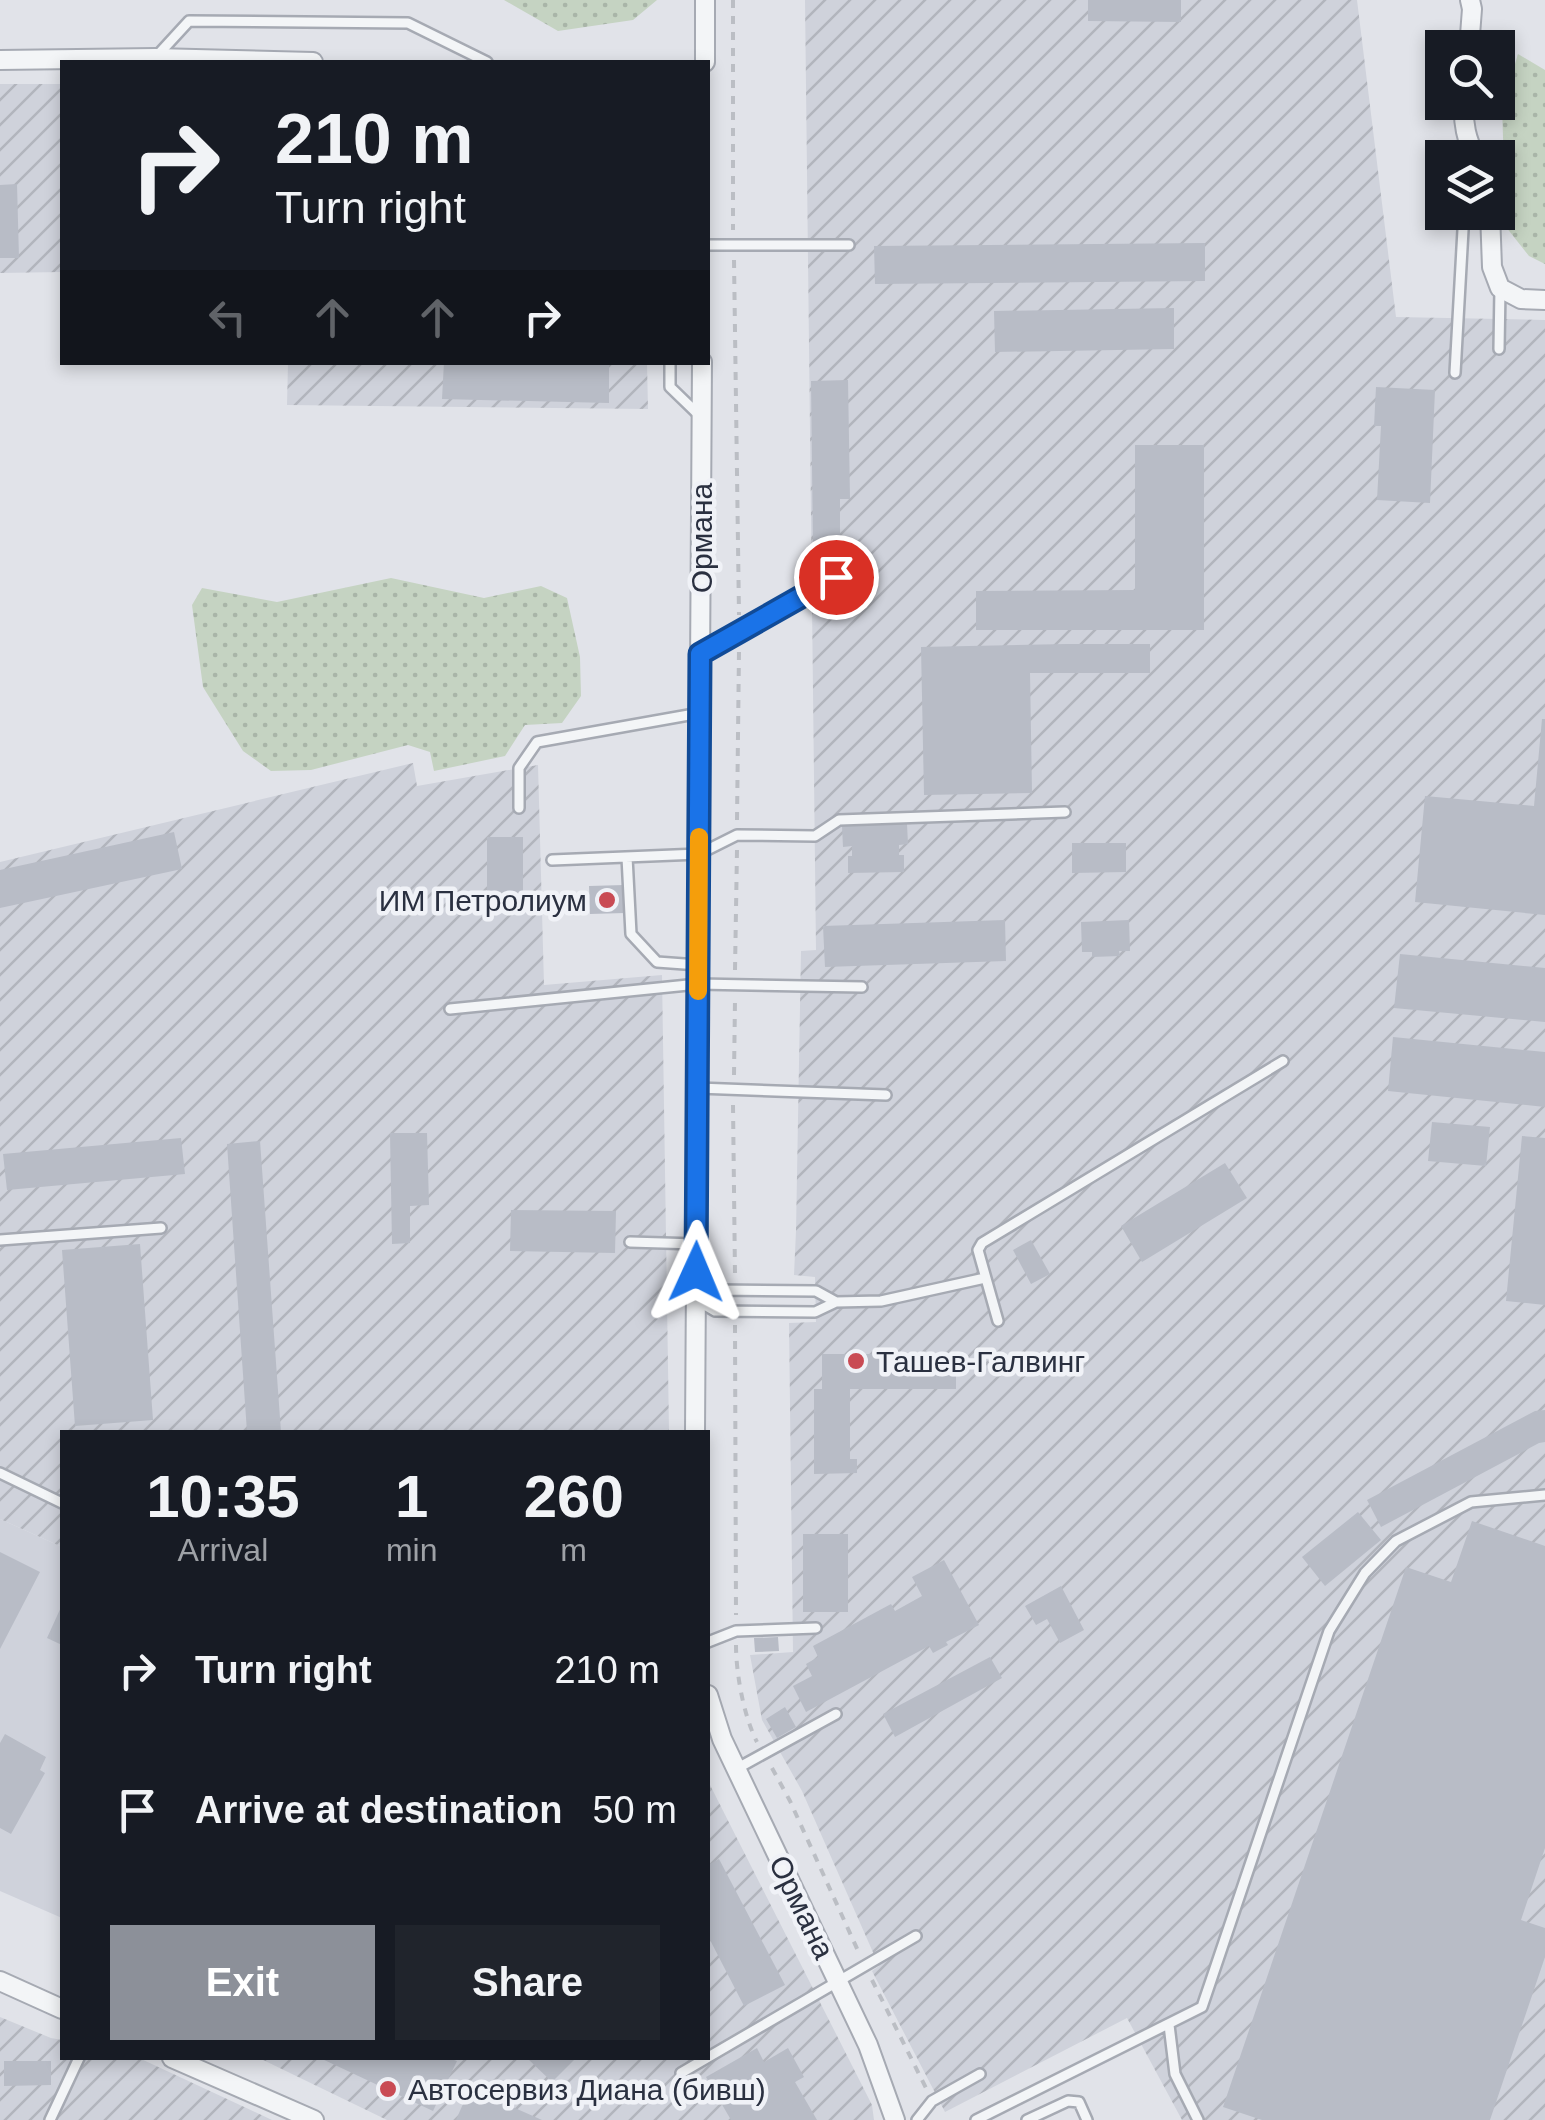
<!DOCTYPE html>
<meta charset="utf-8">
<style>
:root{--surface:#171b24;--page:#20242c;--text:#f1f3f6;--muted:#9ea1a6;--accent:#8c9099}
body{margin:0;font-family:Arial,sans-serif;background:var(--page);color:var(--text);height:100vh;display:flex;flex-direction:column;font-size:38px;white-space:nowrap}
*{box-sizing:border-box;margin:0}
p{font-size:32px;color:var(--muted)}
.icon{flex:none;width:55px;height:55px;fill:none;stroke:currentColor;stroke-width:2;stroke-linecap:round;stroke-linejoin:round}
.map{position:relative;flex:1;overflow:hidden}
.side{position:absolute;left:60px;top:1430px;width:650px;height:630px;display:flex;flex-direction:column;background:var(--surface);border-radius:0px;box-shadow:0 5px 15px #0003}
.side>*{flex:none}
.banner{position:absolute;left:60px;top:60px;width:650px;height:305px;border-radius:0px;box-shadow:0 5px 15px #0003;background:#171b24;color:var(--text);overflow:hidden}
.controls{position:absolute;left:1425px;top:30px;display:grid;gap:20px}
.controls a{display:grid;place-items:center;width:90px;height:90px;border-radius:0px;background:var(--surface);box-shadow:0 5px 15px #0003;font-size:50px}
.pin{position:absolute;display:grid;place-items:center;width:85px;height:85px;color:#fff;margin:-42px;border:5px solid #fff;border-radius:50%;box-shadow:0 2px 10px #0007}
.me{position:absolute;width:110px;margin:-55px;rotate:1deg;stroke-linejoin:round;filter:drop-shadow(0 0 8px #0008)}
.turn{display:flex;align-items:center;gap:35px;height:210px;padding:0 50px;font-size:45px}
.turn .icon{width:130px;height:130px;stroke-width:2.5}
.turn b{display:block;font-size:70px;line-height:85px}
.lanes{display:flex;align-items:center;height:95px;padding:0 50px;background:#0003;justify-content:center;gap:50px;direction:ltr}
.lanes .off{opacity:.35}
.eta{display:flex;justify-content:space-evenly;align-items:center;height:170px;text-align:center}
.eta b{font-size:60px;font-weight:600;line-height:70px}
.primary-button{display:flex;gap:20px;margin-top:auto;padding:20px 50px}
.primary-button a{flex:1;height:115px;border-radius:0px;background:var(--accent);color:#fff;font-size:40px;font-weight:600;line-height:115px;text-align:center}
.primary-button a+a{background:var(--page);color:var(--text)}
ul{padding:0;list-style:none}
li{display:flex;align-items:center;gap:30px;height:140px;padding:0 50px}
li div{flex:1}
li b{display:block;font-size:38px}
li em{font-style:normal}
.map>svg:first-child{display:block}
.built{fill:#cfd2db}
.industrial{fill:url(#industrial-furrows)}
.grass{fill:url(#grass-dots)}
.building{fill:#b8bcc6}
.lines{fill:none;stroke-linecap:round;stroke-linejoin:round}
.lane-casing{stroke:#a6aab3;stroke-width:14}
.street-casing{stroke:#a6aab3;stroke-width:22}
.path{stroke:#bbbec4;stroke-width:4;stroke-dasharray:8 8;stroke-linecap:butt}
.lane{stroke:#f3f5f7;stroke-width:9}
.street{stroke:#f3f5f7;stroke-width:18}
.route-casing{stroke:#114b97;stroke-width:25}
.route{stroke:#1a73e8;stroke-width:18}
.slow{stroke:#f59e0b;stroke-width:18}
.poi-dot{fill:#c94b54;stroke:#f0f2f7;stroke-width:4}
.labels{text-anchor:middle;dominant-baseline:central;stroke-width:9;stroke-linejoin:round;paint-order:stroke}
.street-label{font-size:30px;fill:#2a3040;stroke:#f0f2f7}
.poi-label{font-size:30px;fill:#2a3040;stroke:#f0f2f7;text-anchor:start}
</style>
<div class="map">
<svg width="1545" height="2120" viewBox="0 0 1545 2120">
<defs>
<pattern id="industrial-furrows" width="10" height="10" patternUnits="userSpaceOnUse" patternTransform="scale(2.5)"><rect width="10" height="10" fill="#cfd2db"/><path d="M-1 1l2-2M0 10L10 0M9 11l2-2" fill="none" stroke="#b2b5bd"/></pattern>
<pattern id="grass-dots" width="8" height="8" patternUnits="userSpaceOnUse" patternTransform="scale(2.5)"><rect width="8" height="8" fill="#c5d3c2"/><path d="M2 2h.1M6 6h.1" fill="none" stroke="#a9b5a8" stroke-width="1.8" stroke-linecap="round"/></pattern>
</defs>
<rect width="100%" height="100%" fill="#e1e3e9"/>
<path class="built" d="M0,1519l62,28v371l-62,-27z"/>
<path class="industrial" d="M805,0h552l39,317 149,3v1800h-363l-55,-102 -182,94 -73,-141 7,-5 -77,-175 -40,-71 -12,-65 43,-3 -4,-329 27,-1 -1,-45 -21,-2 2,-44 5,-280 15,-1z
M0,84h62v188l-62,1z
M288,363h359l1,46 -361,-4z
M413,763l4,23 121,-21 6,220 118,-10 7,457h-607v115l-62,-28v-657z
M708,1781l164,324 2,15h-487l-128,-62h449z
M0,2017l51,21 11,2v18h77l133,62h-272z"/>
<path class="grass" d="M504,0h153l-24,20 -75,11z
M1518,54l27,16v194l-16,-8 -23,-29 -4,-120z
M391,578l93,20 57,-12 26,12 13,59 1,39 -19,27 -37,2 -20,31 -71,15 -4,-19 -22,-7 -97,25 -40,1 -28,-20 -40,-64 -11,-82 10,-17 75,14z"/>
<path class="building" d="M1088,0h93v22l-93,-1z
M17,184l2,74h-19v-73z
M1205,243v38l-330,3 -1,-38z
M1174,308v41l-179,3 -1,-41z
M444,362h165v41l-167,-4z
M848,380l2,119h-10v39h-7v10h-20l-2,-167z
M1376,387l59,3 -5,113 -53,-3 4,-74h-7z
M1135,445h69v185h-228v-39l159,-1z
M1067,644h83v29h-120l2,120 -108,2 -3,-148z
M1542,719h3v196l-130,-13 10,-106 109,10z
M907,824l1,20 -9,1v10h5v17l-56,1v-17h4v-10l-9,1 -1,-21z
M174,832l8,37 -182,39v-38z
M487,837h36v70h-36z
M1072,843h54v29l-54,1z
M624,885l1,28 -35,1 -1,-28z
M1005,920l1,41 -181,6 -2,-41z
M1129,920l1,31h-11l1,5 -28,1v-5h-10l-1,-30z
M1400,954l145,14v54l-151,-14z
M1393,1037l152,15v55l-157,-16z
M1432,1122l58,5 -4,39 -58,-5z
M390,1133h37l2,72 -19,1v37l-18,1z
M1522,1136l23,2v167l-39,-4z
M181,1138l4,36 -178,16 -4,-36z
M260,1141l21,291h-34l-20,-288z
M1225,1163l22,35 -105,64 -21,-36z
M511,1210l105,1 -1,42 -105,-2z
M1031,1240l19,34 -19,10 -18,-34z
M140,1244l13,176 -78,6 -13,-176z
M822,1354h134v35h-106v70h7v14l-43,1v-85h8z
M1545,1410v32l-6,1 -158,84 -14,-27 168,-89z
M1358,1512l23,28 -56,46 -23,-29z
M1472,1521l73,25v302l-24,72 24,8v29l-55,163h-228l-39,-13 183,-540 45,15z
M803,1534h45v78h-45z
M0,1552l40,20 -40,77z
M944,1560l35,65 -33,17 2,3 -15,8 -4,-7 -123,66 -13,-26 19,-10 -6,-12 12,-7 -5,-11 78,-42 4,7 27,-15 -10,-19z
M1061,1586l23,44 -24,13 -13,-24 -11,6 -11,-19z
M62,1605v40l-15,-7z
M778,1637l1,14 -24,1 -1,-14z
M990,1657l12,21 -107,59 -12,-23z
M785,1707l11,20 -19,11 -11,-19z
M5,1734l41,23 -6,13 5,3 -34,61 -11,-6v-85z
M719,1859l66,126 -41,21 -35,-68 -1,1v-74z
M757,2048l7,14 24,-14 16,29 -9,5 22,38h-86l-25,-43z
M320,2058h128l9,3 -24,50z
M527,2058h49l-24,24z
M4,2061h47v24l-47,1z
M470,2088l72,32h-86z"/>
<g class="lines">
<defs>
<path id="lane" d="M155,58l34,-37 219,2 79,39
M708,245h141
M1499,349l1,-61
M670,362v25l30,29
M1455,373l9,-161
M700,654l161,-91
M519,808v-40l18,-26 163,-29
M627,857l4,77 26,28 41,3
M552,860l147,-6 38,-19 78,1 24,-16 226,-8
M450,1009l248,-25 164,3
M698,1088l188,7
M0,1240l161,-12
M630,1242l66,2
M698,1298l17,-8 101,1 20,11
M698,1301l17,10 100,1 21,-10 45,-1 104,-23
M998,1321l-20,-71 4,-7 301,-182
M0,1473l62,30
M708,1642l28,-11 80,-3
M736,1769l100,-55
M1169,2025l6,49 23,46
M681,2073l235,-137
M50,2120l29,-62
M917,2120l15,-19 48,-27
M976,2120l226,-113 127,-376 36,-58 31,-32 75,-39 74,-7
M1027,2120l41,-19 11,1 8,18"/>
<path id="street" d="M1469,48l3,-39 -2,-9
M0,60l155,-2 158,4
M705,62v-62
M1464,102c-1,22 2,37 12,56
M1490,212l2,55 8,21 21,11 24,1
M695,1432l7,-1070
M708,1695l14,44 146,306 27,75
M0,1981l62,28
M172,2058l142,62"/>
</defs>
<use href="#lane" class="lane-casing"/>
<use href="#street" class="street-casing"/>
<path class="path" d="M733,0v230
M734,260l5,355
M737,820l2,-170
M735,970l2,-120
M734,1075l1,-75
M733,1105l2,170
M735,1325l1,290
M736,1645c0,29 8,72 21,97
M772,1768l18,33 69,152
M872,1980l54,108"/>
<use href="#lane" class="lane"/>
<use href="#street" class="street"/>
</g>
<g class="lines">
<defs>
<path id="route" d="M696,1272l4,-618 136,-77"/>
</defs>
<use href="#route" class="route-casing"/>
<use href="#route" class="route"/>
<path class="slow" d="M698,991l1,-154"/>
</g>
<g class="poi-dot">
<circle cx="607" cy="900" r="10"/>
<circle cx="856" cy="1361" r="10"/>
<circle cx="388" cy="2089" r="10"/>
</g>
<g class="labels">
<g class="street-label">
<text transform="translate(701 538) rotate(-90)">Ормана</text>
<text transform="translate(802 1907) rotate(64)">Ормана</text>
</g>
<g class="poi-label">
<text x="587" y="900" text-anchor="end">ИМ Петролиум</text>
<text x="876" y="1361">Ташев-Галвинг</text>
<text x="408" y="2089">Автосервиз Диана (бивш)</text>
</g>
</g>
</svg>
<div class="controls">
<a><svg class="icon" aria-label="search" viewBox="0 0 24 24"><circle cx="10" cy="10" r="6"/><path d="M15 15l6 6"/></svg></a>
<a><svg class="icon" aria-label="layers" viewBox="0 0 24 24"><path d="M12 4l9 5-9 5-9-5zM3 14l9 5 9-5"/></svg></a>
</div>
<div class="pin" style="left:836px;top:577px;background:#d93025"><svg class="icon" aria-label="arrive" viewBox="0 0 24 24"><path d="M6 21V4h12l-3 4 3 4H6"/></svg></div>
<svg class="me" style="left:696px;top:1272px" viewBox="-20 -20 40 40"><path d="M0-17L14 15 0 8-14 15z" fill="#1a73e8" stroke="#fff" stroke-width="4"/></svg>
<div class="banner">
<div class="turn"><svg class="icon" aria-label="right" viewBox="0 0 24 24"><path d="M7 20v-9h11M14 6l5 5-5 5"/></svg><div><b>210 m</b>Turn right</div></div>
<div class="lanes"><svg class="icon off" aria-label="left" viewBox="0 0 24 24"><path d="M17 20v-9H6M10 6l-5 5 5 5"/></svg><svg class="icon off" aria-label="ahead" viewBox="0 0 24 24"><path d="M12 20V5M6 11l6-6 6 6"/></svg><svg class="icon off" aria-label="ahead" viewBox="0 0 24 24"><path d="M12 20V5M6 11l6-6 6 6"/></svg><svg class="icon" aria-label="right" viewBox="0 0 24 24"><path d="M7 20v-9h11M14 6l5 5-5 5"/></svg></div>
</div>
<section class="side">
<div class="eta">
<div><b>10:35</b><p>Arrival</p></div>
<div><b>1</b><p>min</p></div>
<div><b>260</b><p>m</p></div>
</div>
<ul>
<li><svg class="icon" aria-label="right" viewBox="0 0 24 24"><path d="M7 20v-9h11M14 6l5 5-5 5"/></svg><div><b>Turn right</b></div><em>210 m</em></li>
<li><svg class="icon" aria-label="arrive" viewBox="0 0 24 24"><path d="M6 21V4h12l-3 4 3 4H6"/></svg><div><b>Arrive at destination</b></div><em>50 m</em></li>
</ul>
<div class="primary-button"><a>Exit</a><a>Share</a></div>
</section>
</div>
